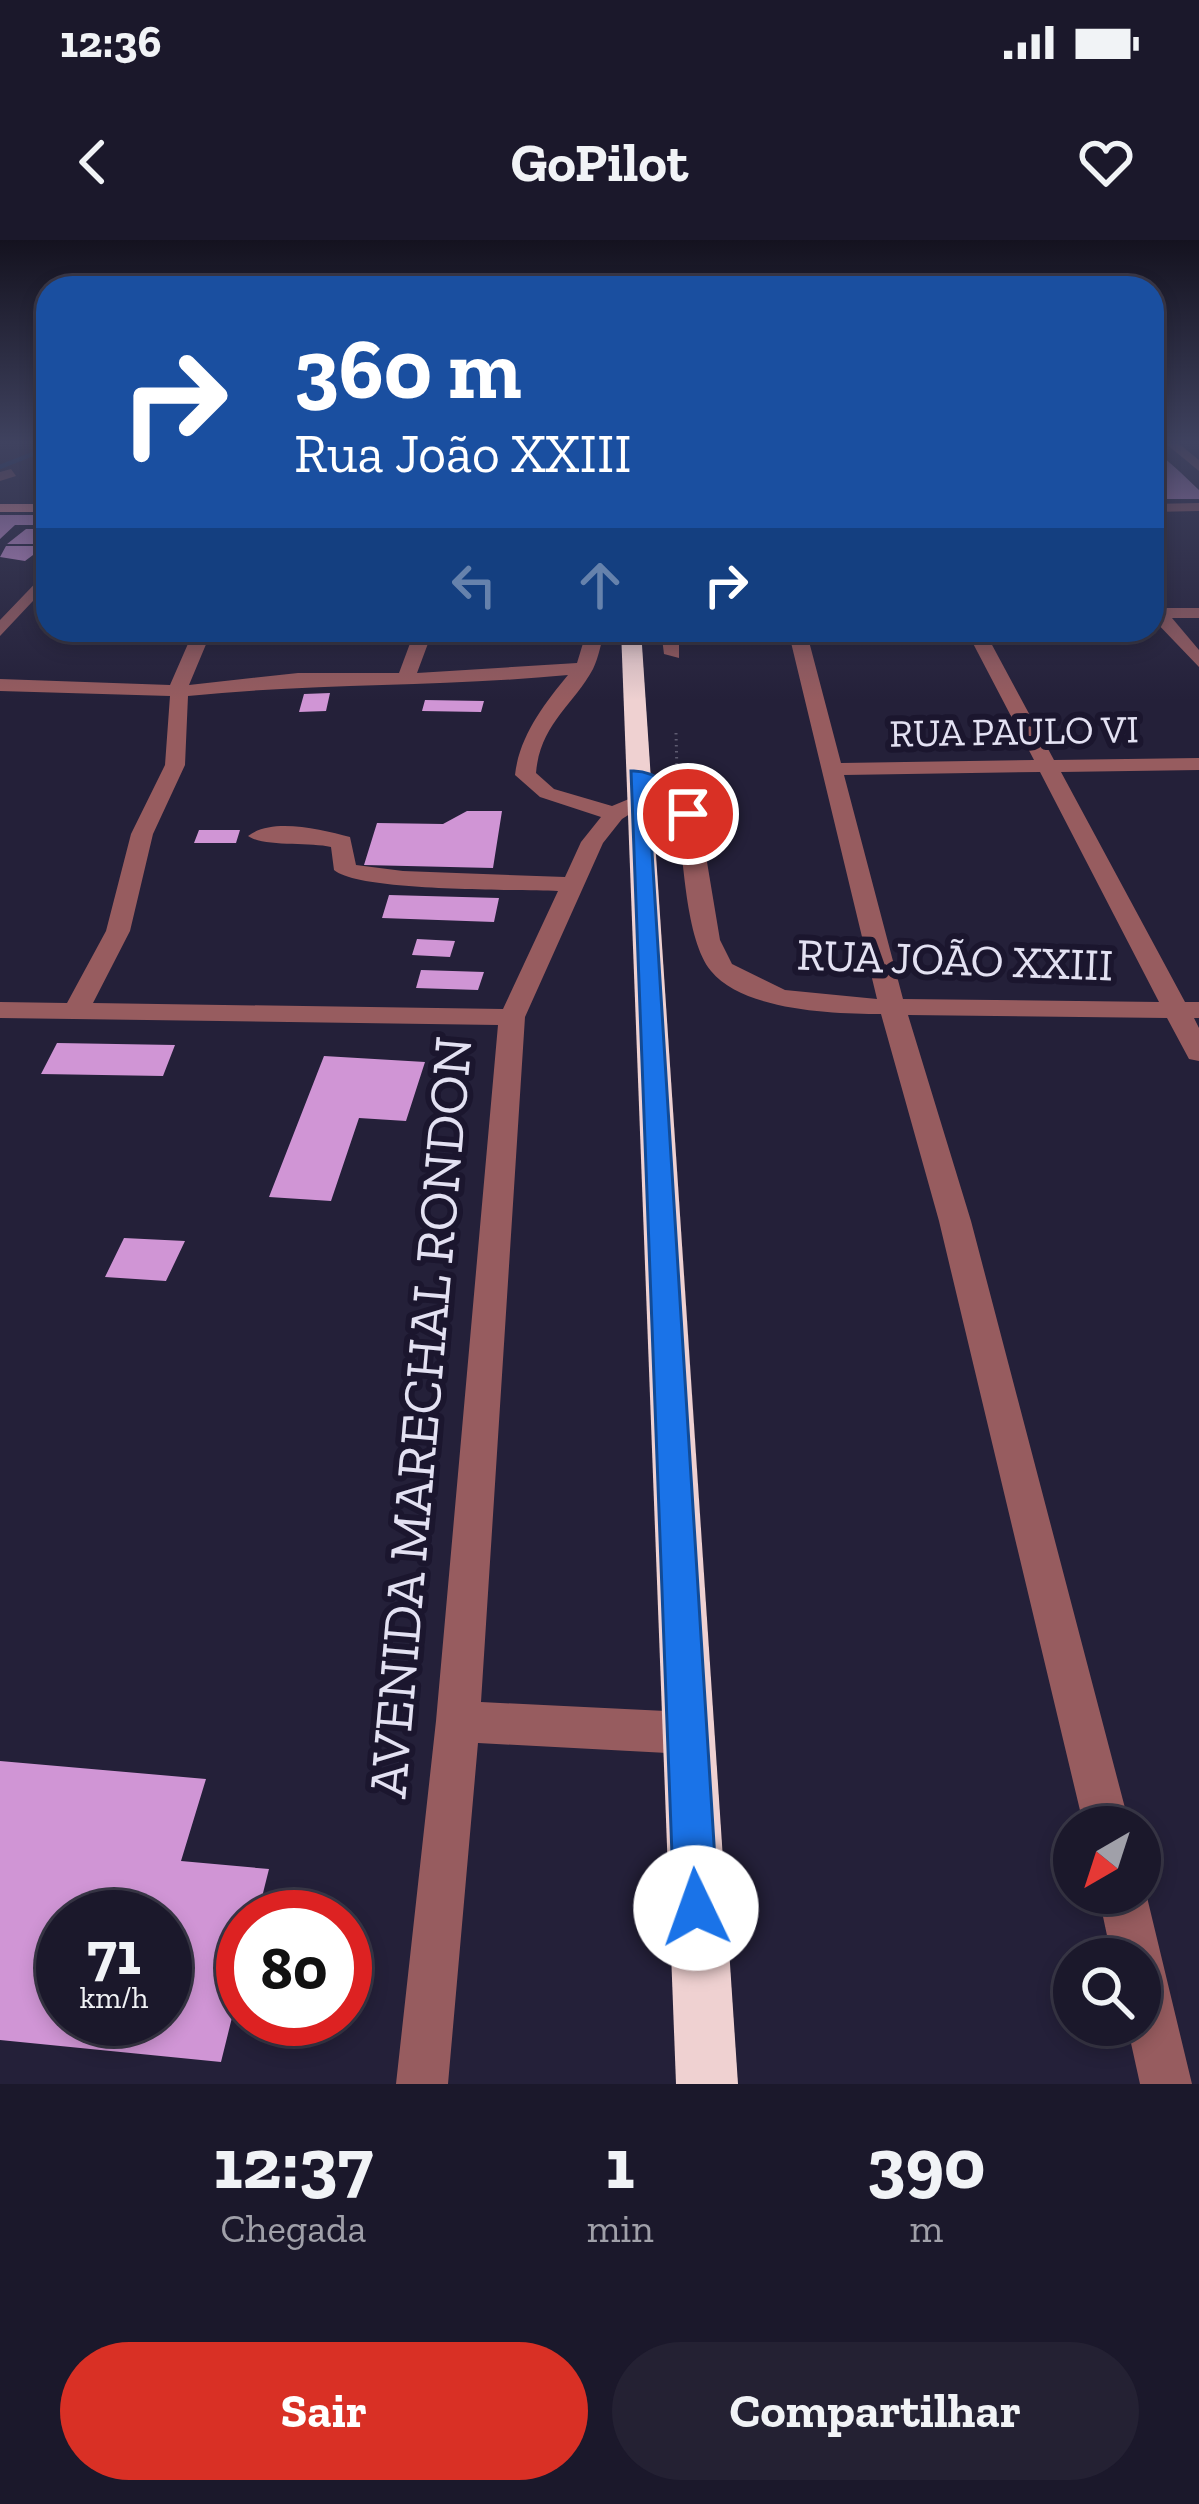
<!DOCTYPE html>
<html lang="pt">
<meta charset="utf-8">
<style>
:root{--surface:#1b182b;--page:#242133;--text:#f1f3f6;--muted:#a0a0a9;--line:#393747;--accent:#d93025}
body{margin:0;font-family:"Zilla Slab",serif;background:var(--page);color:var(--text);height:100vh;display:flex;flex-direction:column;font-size:45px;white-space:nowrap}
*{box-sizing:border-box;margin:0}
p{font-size:39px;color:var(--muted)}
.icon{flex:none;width:66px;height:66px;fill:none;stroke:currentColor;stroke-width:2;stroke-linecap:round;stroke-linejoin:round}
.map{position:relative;height:1844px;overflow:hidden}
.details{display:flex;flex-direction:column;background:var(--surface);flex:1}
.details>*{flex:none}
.guide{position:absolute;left:36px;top:36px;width:1128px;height:366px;border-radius:36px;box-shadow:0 6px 18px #0003,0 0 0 3px var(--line);background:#1a4fa0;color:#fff;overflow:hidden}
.needle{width:78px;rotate:219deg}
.tools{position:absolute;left:1053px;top:1566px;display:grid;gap:24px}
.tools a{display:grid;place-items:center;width:108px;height:108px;border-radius:50%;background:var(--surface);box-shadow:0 6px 18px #0003,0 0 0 3px var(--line);font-size:60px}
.speed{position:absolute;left:36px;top:1650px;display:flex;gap:24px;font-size:60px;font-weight:700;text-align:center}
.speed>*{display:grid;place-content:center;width:156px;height:156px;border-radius:50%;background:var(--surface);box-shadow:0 6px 18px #0003,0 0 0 3px var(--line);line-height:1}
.speed small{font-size:30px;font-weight:400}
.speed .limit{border:18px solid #d22;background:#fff;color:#111}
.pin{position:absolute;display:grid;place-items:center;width:102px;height:102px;color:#fff;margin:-51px;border:6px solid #fff;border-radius:50%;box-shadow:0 3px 12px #0007}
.me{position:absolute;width:132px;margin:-66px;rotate:357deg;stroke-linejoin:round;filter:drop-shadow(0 0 9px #0008)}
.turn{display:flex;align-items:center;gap:42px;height:252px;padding:0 60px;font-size:54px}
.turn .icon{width:156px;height:156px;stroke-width:2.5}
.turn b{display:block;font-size:84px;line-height:102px}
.lanes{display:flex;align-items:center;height:114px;padding:0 60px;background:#0003;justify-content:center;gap:60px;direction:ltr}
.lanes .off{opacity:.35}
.eta{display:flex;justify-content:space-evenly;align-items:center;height:204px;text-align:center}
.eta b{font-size:72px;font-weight:700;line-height:84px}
.cta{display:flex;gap:24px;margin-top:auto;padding:24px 60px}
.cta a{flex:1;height:138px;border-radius:72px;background:var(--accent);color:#fff;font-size:48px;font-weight:700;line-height:138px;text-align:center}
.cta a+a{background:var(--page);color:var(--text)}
.status{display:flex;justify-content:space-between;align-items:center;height:84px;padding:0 60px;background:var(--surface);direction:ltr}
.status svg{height:33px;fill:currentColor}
header{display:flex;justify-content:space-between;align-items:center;height:156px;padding:0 60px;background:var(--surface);font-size:54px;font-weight:700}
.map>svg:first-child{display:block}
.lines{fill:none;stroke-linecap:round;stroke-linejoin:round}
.stream{stroke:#043770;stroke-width:4.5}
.building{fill:#d095d5;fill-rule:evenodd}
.path{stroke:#5e5b71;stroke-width:3;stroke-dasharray:1.5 4.5;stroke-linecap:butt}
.minor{fill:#975c5f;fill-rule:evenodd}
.major{fill:#fd9ca0;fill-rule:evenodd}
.highway{fill:#efd1d1;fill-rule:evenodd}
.route{fill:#1a73e8;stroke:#114b97;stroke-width:3}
.labels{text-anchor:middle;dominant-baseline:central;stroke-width:12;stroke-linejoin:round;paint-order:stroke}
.far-street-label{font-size:39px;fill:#e3e1f2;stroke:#1b162e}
.street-label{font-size:45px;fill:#e3e1f2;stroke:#1b162e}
.near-street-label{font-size:54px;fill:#e3e1f2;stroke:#1b162e}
</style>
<div class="status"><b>12:36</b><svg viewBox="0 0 49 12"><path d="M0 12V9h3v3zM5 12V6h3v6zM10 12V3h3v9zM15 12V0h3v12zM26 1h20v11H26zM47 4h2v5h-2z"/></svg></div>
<header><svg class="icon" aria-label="back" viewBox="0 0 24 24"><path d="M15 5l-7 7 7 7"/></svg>GoPilot<svg class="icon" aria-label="heart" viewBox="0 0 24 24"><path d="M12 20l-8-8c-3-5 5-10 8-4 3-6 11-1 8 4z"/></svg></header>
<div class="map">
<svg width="1199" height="1844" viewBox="0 0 1199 1844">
<rect width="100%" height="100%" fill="#242039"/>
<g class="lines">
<path class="stream" d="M0,227l48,-19"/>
</g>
<path class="building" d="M1152,216h10l17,15 20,19v9h-40l-7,-7z
M0,275h48v10h-33l-15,14z
M26,289h22v10l-5,5h-36z
M6,306h39l-20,15 -25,-4z
M330,453l-4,18 -27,1 5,-18z
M425,460l59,1 -3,11 -59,-1z
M467,571h35l-9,57 -129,-3 13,-42 66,1z
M199,590h41l-4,13h-42z
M389,655l110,3 -5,24 -112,-4z
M417,699l38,2 -5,16 -38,-2z
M421,730l63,2 -6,18 -62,-2z
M57,803l118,2 -12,31 -122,-2z
M324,816l101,6 -19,59 -47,-3 -28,83 -62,-4z
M124,998l61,3 -19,40 -61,-4z
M0,1521l206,18 -25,82 88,8 -12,48h-14v56l-22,89 -221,-22zM63,1677h102v102h-102z"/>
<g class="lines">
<path class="path" d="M676,493l1,39"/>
<path class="minor" d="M1165,203h13l21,17v11z
M11,229l5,7 -16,5v-9z
M1199,263v8l-47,1v-8z
M48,330v15l-48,51v-16z
M1152,359l12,9h35v10h-27l27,32v17l-47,-49z
M194,390h18l-23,55 109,-12h101l16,-43h18l-16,43 160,-10 10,-33h18c-4,12 -6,27 -12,39 -20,37 -53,55 -57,104l18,16 58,17 29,-12 11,6 -30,19 -19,24 -78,174 -44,685 205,10 15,6 7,15 -7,15 -15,6 -208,-11 -30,341h-52l40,-363 62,-696 -498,-7v-16l67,1 39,-72 25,-97 34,-69 5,-69 -170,-5v-12l170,6zM568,435c-24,29 -49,62 -53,100l25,22 61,20 -20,25 -16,35 -162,-6 -47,-6 -6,-28c-29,-7 -77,-20 -102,-1 15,11 61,6 83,11l3,23c26,22 182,19 224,21l-55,118 -410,-6 37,-72 23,-97 32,-69 3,-69c127,-13 254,-9 380,-21z
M661,390h18v28l-15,-4z
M788,390h18l35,133 193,-3 -68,-130h18l70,130 145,-2v12l-138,2 124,230h14v16h-5l5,10v33l-10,-2 -22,-41 -259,-3 63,206 159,606h-46l-145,-606 -58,-207c-47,0 -137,-3 -170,-43 -26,-32 -27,-114 -34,-155l-49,-41 17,-4 25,14 29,29 21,126 12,24 53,26 92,9zM1040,532l119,230 -256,-3 -59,-224z
M1140,1639l6,14 46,191h-52l-13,-59h13v-66h-28l-14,-66h42z"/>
<path class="major" d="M0,264h48v8h-48z"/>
<path class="highway" d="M621,390h20l97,1454h-62z"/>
</g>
<linearGradient id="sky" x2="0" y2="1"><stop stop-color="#14121f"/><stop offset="0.44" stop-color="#3f425f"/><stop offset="1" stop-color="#3f425f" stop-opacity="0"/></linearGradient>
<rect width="1199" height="461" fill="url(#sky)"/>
<path class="route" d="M631,531c27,-2 51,24 67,43l-16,4 -34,-30 70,1120 -7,16 -15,6 -15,-6 -7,-16z"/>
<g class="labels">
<g class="far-street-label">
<text transform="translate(1014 491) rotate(-1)">RUA PAULO VI</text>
</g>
<g class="street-label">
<text transform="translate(955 720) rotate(2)">RUA JOÃO XXIII</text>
</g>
<g class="near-street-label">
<text transform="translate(420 1177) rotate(-85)">AVENIDA MARECHAL RONDON</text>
</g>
</g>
</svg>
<div class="tools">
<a><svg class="needle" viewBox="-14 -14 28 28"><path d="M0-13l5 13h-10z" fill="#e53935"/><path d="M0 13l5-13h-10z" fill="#a0a0a9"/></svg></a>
<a><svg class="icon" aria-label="search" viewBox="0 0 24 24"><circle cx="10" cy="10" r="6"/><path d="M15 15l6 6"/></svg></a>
</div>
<div class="speed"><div>71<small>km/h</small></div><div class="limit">80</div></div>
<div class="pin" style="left:688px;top:574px;background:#d93025"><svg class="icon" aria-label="arrive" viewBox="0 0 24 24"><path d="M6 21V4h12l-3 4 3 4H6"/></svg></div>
<svg class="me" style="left:696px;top:1668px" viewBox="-20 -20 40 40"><circle r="19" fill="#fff"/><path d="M0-13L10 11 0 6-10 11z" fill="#1a73e8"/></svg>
<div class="guide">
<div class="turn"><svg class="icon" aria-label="right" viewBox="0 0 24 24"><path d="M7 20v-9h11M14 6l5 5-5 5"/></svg><div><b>360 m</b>Rua João XXIII</div></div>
<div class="lanes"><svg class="icon off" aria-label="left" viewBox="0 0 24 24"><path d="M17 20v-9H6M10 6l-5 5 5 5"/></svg><svg class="icon off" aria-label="ahead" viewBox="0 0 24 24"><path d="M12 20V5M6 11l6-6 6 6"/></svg><svg class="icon" aria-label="right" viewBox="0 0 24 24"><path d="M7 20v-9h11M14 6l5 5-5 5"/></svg></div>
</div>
</div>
<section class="details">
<div class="eta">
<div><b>12:37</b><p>Chegada</p></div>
<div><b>1</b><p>min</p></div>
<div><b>390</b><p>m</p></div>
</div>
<div class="cta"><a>Sair</a><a>Compartilhar</a></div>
</section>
